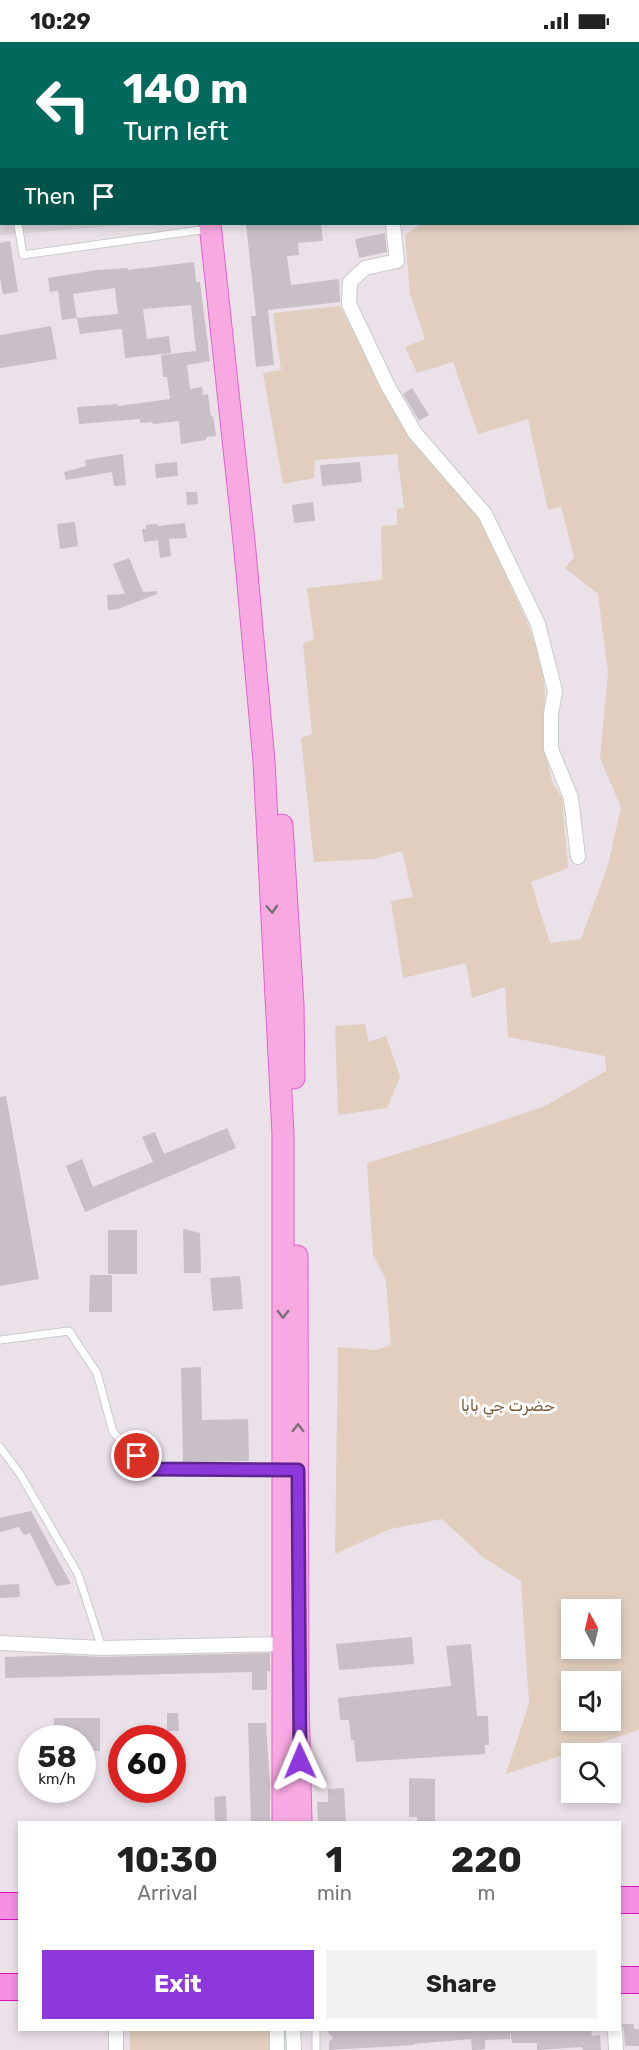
<!DOCTYPE html>
<meta charset="utf-8">
<style>
:root{--surface:#fff;--page:#f2f2f2;--text:#222;--muted:#767676;--accent:#8c38da}
body{margin:0;font-family:Rubik,"Noto Naskh Arabic",sans-serif;background:var(--page);color:var(--text);height:100vh;display:flex;flex-direction:column;font-size:22px;white-space:nowrap}
*{box-sizing:border-box;margin:0}
p{font-size:20px;color:var(--muted)}
.icon{flex:none;width:33px;height:33px;fill:none;stroke:currentColor;stroke-width:2;stroke-linecap:round;stroke-linejoin:round}
.map{position:relative;flex:1;overflow:hidden}
.side{position:absolute;left:18px;top:1779px;width:603px;height:210px;display:flex;flex-direction:column;background:var(--surface);border-radius:0px;box-shadow:0 3px 9px #0003}
.side>*{flex:none}
.banner{position:absolute;left:0px;top:0px;width:639px;height:183px;box-shadow:0 3px 9px #0003;background:#00695c;color:#fff;overflow:hidden}
.needle{width:39px;rotate:352deg}
.fabs{position:absolute;left:561px;top:1557px;display:grid;gap:12px}
.fabs a{display:grid;place-items:center;width:60px;height:60px;border-radius:0px;background:var(--surface);box-shadow:0 3px 9px #0003;font-size:30px}
.speed{position:absolute;left:18px;top:1683px;display:flex;gap:12px;font-size:30px;font-weight:700;text-align:center}
.speed>*{display:grid;place-content:center;width:78px;height:78px;border-radius:50%;background:var(--surface);box-shadow:0 3px 9px #0003;line-height:1}
.speed small{font-size:15px;font-weight:400}
.speed .limit{border:9px solid #d22;background:#fff;color:#111}
.pin{position:absolute;display:grid;place-items:center;width:51px;height:51px;color:#fff;margin:-26px;border:3px solid #fff;border-radius:50%;box-shadow:0 2px 6px #0007}
.me{position:absolute;width:66px;margin:-33px;rotate:359deg;stroke-linejoin:round;filter:drop-shadow(0 0 4px #0008)}
.turn{display:flex;align-items:center;gap:21px;height:126px;padding:0 24px;font-size:27px}
.turn .icon{width:78px;height:78px;stroke-width:2.5}
.turn b{display:block;font-size:42px;line-height:51px}
.then{display:flex;align-items:center;height:57px;padding:0 24px;background:#0003;gap:12px;font-size:22px}
.eta{display:flex;justify-content:space-evenly;align-items:center;height:102px;text-align:center}
.eta b{font-size:36px;font-weight:700;line-height:42px}
.cta{display:flex;gap:12px;margin-top:auto;padding:12px 24px}
.cta a{flex:1;height:69px;border-radius:0px;background:var(--accent);color:#fff;font-size:24px;font-weight:700;line-height:69px;text-align:center}
.cta a+a{background:var(--page);color:var(--text)}
.status{display:flex;justify-content:space-between;align-items:center;height:42px;padding:0 30px;background:var(--surface);direction:ltr}
.status svg{height:16px;fill:currentColor}
.map>svg:first-child{display:block}
.industrial{fill:#dad3d8}
.green{fill:#e1cebf;fill-rule:evenodd}
.building{fill:#c8bfc7;fill-rule:evenodd}
.lines{fill:none;stroke-linecap:round;stroke-linejoin:round}
.lane-casing{stroke:#c7cdc8;stroke-width:9}
.street-casing{stroke:#c7cdc8;stroke-width:16}
.primary-casing{stroke:#e560cf;stroke-width:23}
.highway-casing{stroke:#d912c0;stroke-width:28}
.lane{stroke:#fff;stroke-width:7}
.street{stroke:#fff;stroke-width:14}
.primary{stroke:#f8a9e2;stroke-width:21}
.highway{stroke:#f48fe1;stroke-width:26}
.oneway{stroke:#796f74}
.route-casing{stroke:#5b248e;stroke-width:15}
.route{stroke:#8c38da;stroke-width:10}
.labels{text-anchor:middle;dominant-baseline:central;stroke-width:6;stroke-linejoin:round;paint-order:stroke}
.park-label{font-size:16px;fill:#7e5c3a;stroke:#fff}
</style>
<div class="status"><b>10:29</b><svg viewBox="0 0 49 12"><path d="M0 12V9h3v3zM5 12V6h3v6zM10 12V3h3v9zM15 12V0h3v12zM26 1h20v11H26zM47 4h2v5h-2z"/></svg></div>
<div class="map">
<svg width="639" height="2008" viewBox="0 0 639 2008">
<rect width="100%" height="100%" fill="#ebe1e9"/>
<path class="industrial" d="M0,0h168v1l-166,1v180h136l-138,11z"/>
<path class="green" d="M367,0h272v1688l-133,44 23,-71 -8,-122 -37,-23 -42,-39 -52,10 -55,25 3,-207 38,3 15,-5 -5,-65 -13,-25 -6,-92 92,-28 86,-29 61,-35 -1,-15 -97,-19 -3,-50 -33,11 -6,-35 -63,15 -12,-77 22,-4 -11,-46 -28,8 -60,3 -13,-124 11,-4 -9,-90 11,-5 -7,-51 75,-8 -1,-54 16,-1v-16l7,-1 -7,-54 -82,6 -1,18 -31,6 -20,-111 18,-3 -8,-57 67,-7 42,82 29,50 69,81 48,105 14,43 3,25 -1,56 9,36 9,14 6,70 -37,14 19,61 31,-4 27,-74 13,-58 -21,-49 8,-85 -10,-79 -33,-26 9,-11 -13,-50 -13,3 -20,-91 -50,15 -25,-72 -36,11 -12,-26 20,-8 -15,-45 -5,-59 16,-11h217v-180h-270zM572,1568h38v38h-38zM572,1640h38v38h-38z
M365,982l4,18 17,-6 14,41 -13,31 -49,7 -3,-89z
M130,1988h139v20h-139z"/>
<path class="building" d="M246,182h75l2,17 -25,2 1,12 -12,1 4,29 48,-6 1,23 -72,8 6,55 -18,2 -5,-51h5z
M385,191l2,19 -28,6 -4,-19z
M10,199l8,51 -15,2 -3,-16v-35z
M194,220l2,20h4l10,79 -23,4 3,24 12,-2 1,8 5,-1 3,23 2,-1 3,20 -10,1v3l-25,4 -2,-23 -26,3 -1,-2 -12,1v-4l-61,5 -2,-17 41,-3v2l52,-7 -3,-22h-4l-2,-22 35,-4 -5,-46 -48,4 4,30 22,-3 2,17 -46,5 -3,-29 -42,5 -3,-16 -15,2 -4,-29 -8,1 -2,-14 49,-8 31,-2v2zM115,246l3,26 -41,4 -4,-24z
M51,284l6,33 -57,9v-33z
M412,346l17,27 -10,6 -16,-27z
M123,412l3,31 -12,1 -2,-14 -46,8 -2,-8 22,-6 -1,-6z
M177,420l1,14 -22,2 -1,-14z
M360,420l2,20 -40,4 -2,-21z
M186,450h11l1,12 -11,1z
M313,460l2,19 -21,2 -2,-18z
M75,480l3,24 -18,3 -3,-25z
M185,481l2,15 -18,1 2,17 -11,2 -2,-18 -14,2 -2,-13h4v-4l12,-1v2z
M129,516l14,34 14,-1v3l-39,15 -10,1 -1,-15 18,-1 -12,-30z
M6,1054l33,183 -39,7v-189z
M227,1086l9,20 -151,64 -19,-46 16,-7 11,28 60,-25 -11,-25 13,-5 9,22z
M183,1187l17,4 1,40h-17z
M108,1188h29v44h-29z
M90,1233h22v37h-23z
M240,1234l3,33 -30,2 -3,-33z
M201,1325l1,53 46,-1 1,42 -66,1 -2,-94z
M31,1469l40,73 -15,2 -26,-53 -6,2 -5,-8 -19,5v-14z
M19,1542l1,13 -20,1v-13z
M412,1595l2,27 -75,6 -3,-26z
M471,1602l6,72h11l1,29h-4v9l-129,8 -2,-22h-3l-2,-20h-9l-2,-22 113,-12 -5,-40z
M270,1611v18h-3v19h-15v-18l-247,6v-21l58,-2 39,2z
M167,1671h11l1,18h-12z
M54,1676h46v33h-18v-13h-29z
M248,1681h18l4,64v35h-19z
M409,1736l26,1v43h-18v-5h-8z
M344,1746l2,34h-28l-1,-20h11v-13z
M226,1754l1,26h-12l-1,-25z
M622,1982h12v5h5v17h-14l-1,-16z
M326,1988h184v9l-25,1v9l-13,1 -1,-11 -57,5v1l-85,5v-8l4,-4z
M510,1988h77l4,1 1,5 8,-1 1,15h-18l-1,-3 -45,3v-7h-25z"/>
<g class="lines">
<defs>
<path id="lane" d="M1,81l1,2
M18,182l5,31 185,-26
M0,1298l69,-9 28,42 16,59 35,37 133,1
M0,1405l20,27 58,100 24,74
M316,1988v20"/>
<path id="street" d="M359,0v2
M393,182l4,37 -32,7 -15,14 -1,22 39,82 27,47 70,81 53,110 17,67 -4,23v35l20,49 7,59
M0,1601l102,5 181,-4
M277,1988v20
M293,1988l1,20
M615,1988l1,20
M116,2008v-20"/>
<path id="primary" d="M190,0v2
M205,0v2
M210,182l35,327 19,210 19,373v688
M282,783l11,180 1,73
M297,1214l1,444 3,122"/>
<path id="highway" d="M620,1858h19
M0,1864h20
M620,1938h19
M0,1945h20"/>
</defs>
<use href="#lane" class="lane-casing"/>
<use href="#street" class="street-casing"/>
<use href="#primary" class="primary-casing"/>
<use href="#highway" class="highway-casing"/>
<use href="#lane" class="lane"/>
<use href="#street" class="street"/>
<use href="#primary" class="primary"/>
<use href="#highway" class="highway"/>
</g>
<defs><path id="oneway-chevron" d="M-2-3.5L2.5 0L-2 3.5" fill="none" stroke-width="1.6" stroke-linecap="round" stroke-linejoin="round" transform="scale(1.5)"/></defs>
<g class="oneway">
<use href="#oneway-chevron" transform="translate(272 867) rotate(87)"/>
<use href="#oneway-chevron" transform="translate(283 1272) rotate(90)"/>
<use href="#oneway-chevron" transform="translate(298 1386) rotate(-90)"/>
</g>
<g class="lines">
<defs>
<path id="route" d="M137,1414l11,13 150,1 2,291"/>
</defs>
<use href="#route" class="route-casing"/>
<use href="#route" class="route"/>
</g>
<g class="labels">
<g class="park-label">
<text x="508" y="1363">حضرت جي بابا</text>
</g>
</g>
</svg>
<div class="fabs">
<a><svg class="needle" viewBox="-14 -14 28 28"><path d="M0-13l5 13h-10z" fill="#e53935"/><path d="M0 13l5-13h-10z" fill="#767676"/></svg></a>
<a><svg class="icon" aria-label="sound" viewBox="0 0 24 24"><path d="M4 9h4l5-4v14l-5-4H4zM17 9q2 3 0 6"/></svg></a>
<a><svg class="icon" aria-label="search" viewBox="0 0 24 24"><circle cx="10" cy="10" r="6"/><path d="M15 15l6 6"/></svg></a>
</div>
<div class="speed"><div>58<small>km/h</small></div><div class="limit">60</div></div>
<div class="pin" style="left:137px;top:1414px;background:#d93025"><svg class="icon" aria-label="arrive" viewBox="0 0 24 24"><path d="M6 21V4h12l-3 4 3 4H6"/></svg></div>
<svg class="me" style="left:300px;top:1719px" viewBox="-20 -20 40 40"><path d="M0-17L14 15 0 8-14 15z" fill="#8c38da" stroke="#fff" stroke-width="4"/></svg>
<div class="banner">
<div class="turn"><svg class="icon" aria-label="left" viewBox="0 0 24 24"><path d="M17 20v-9H6M10 6l-5 5 5 5"/></svg><div><b>140 m</b>Turn left</div></div>
<div class="then">Then<svg class="icon" aria-label="arrive" viewBox="0 0 24 24"><path d="M6 21V4h12l-3 4 3 4H6"/></svg></div>
</div>
<section class="side">
<div class="eta">
<div><b>10:30</b><p>Arrival</p></div>
<div><b>1</b><p>min</p></div>
<div><b>220</b><p>m</p></div>
</div>
<div class="cta"><a>Exit</a><a>Share</a></div>
</section>
</div>
